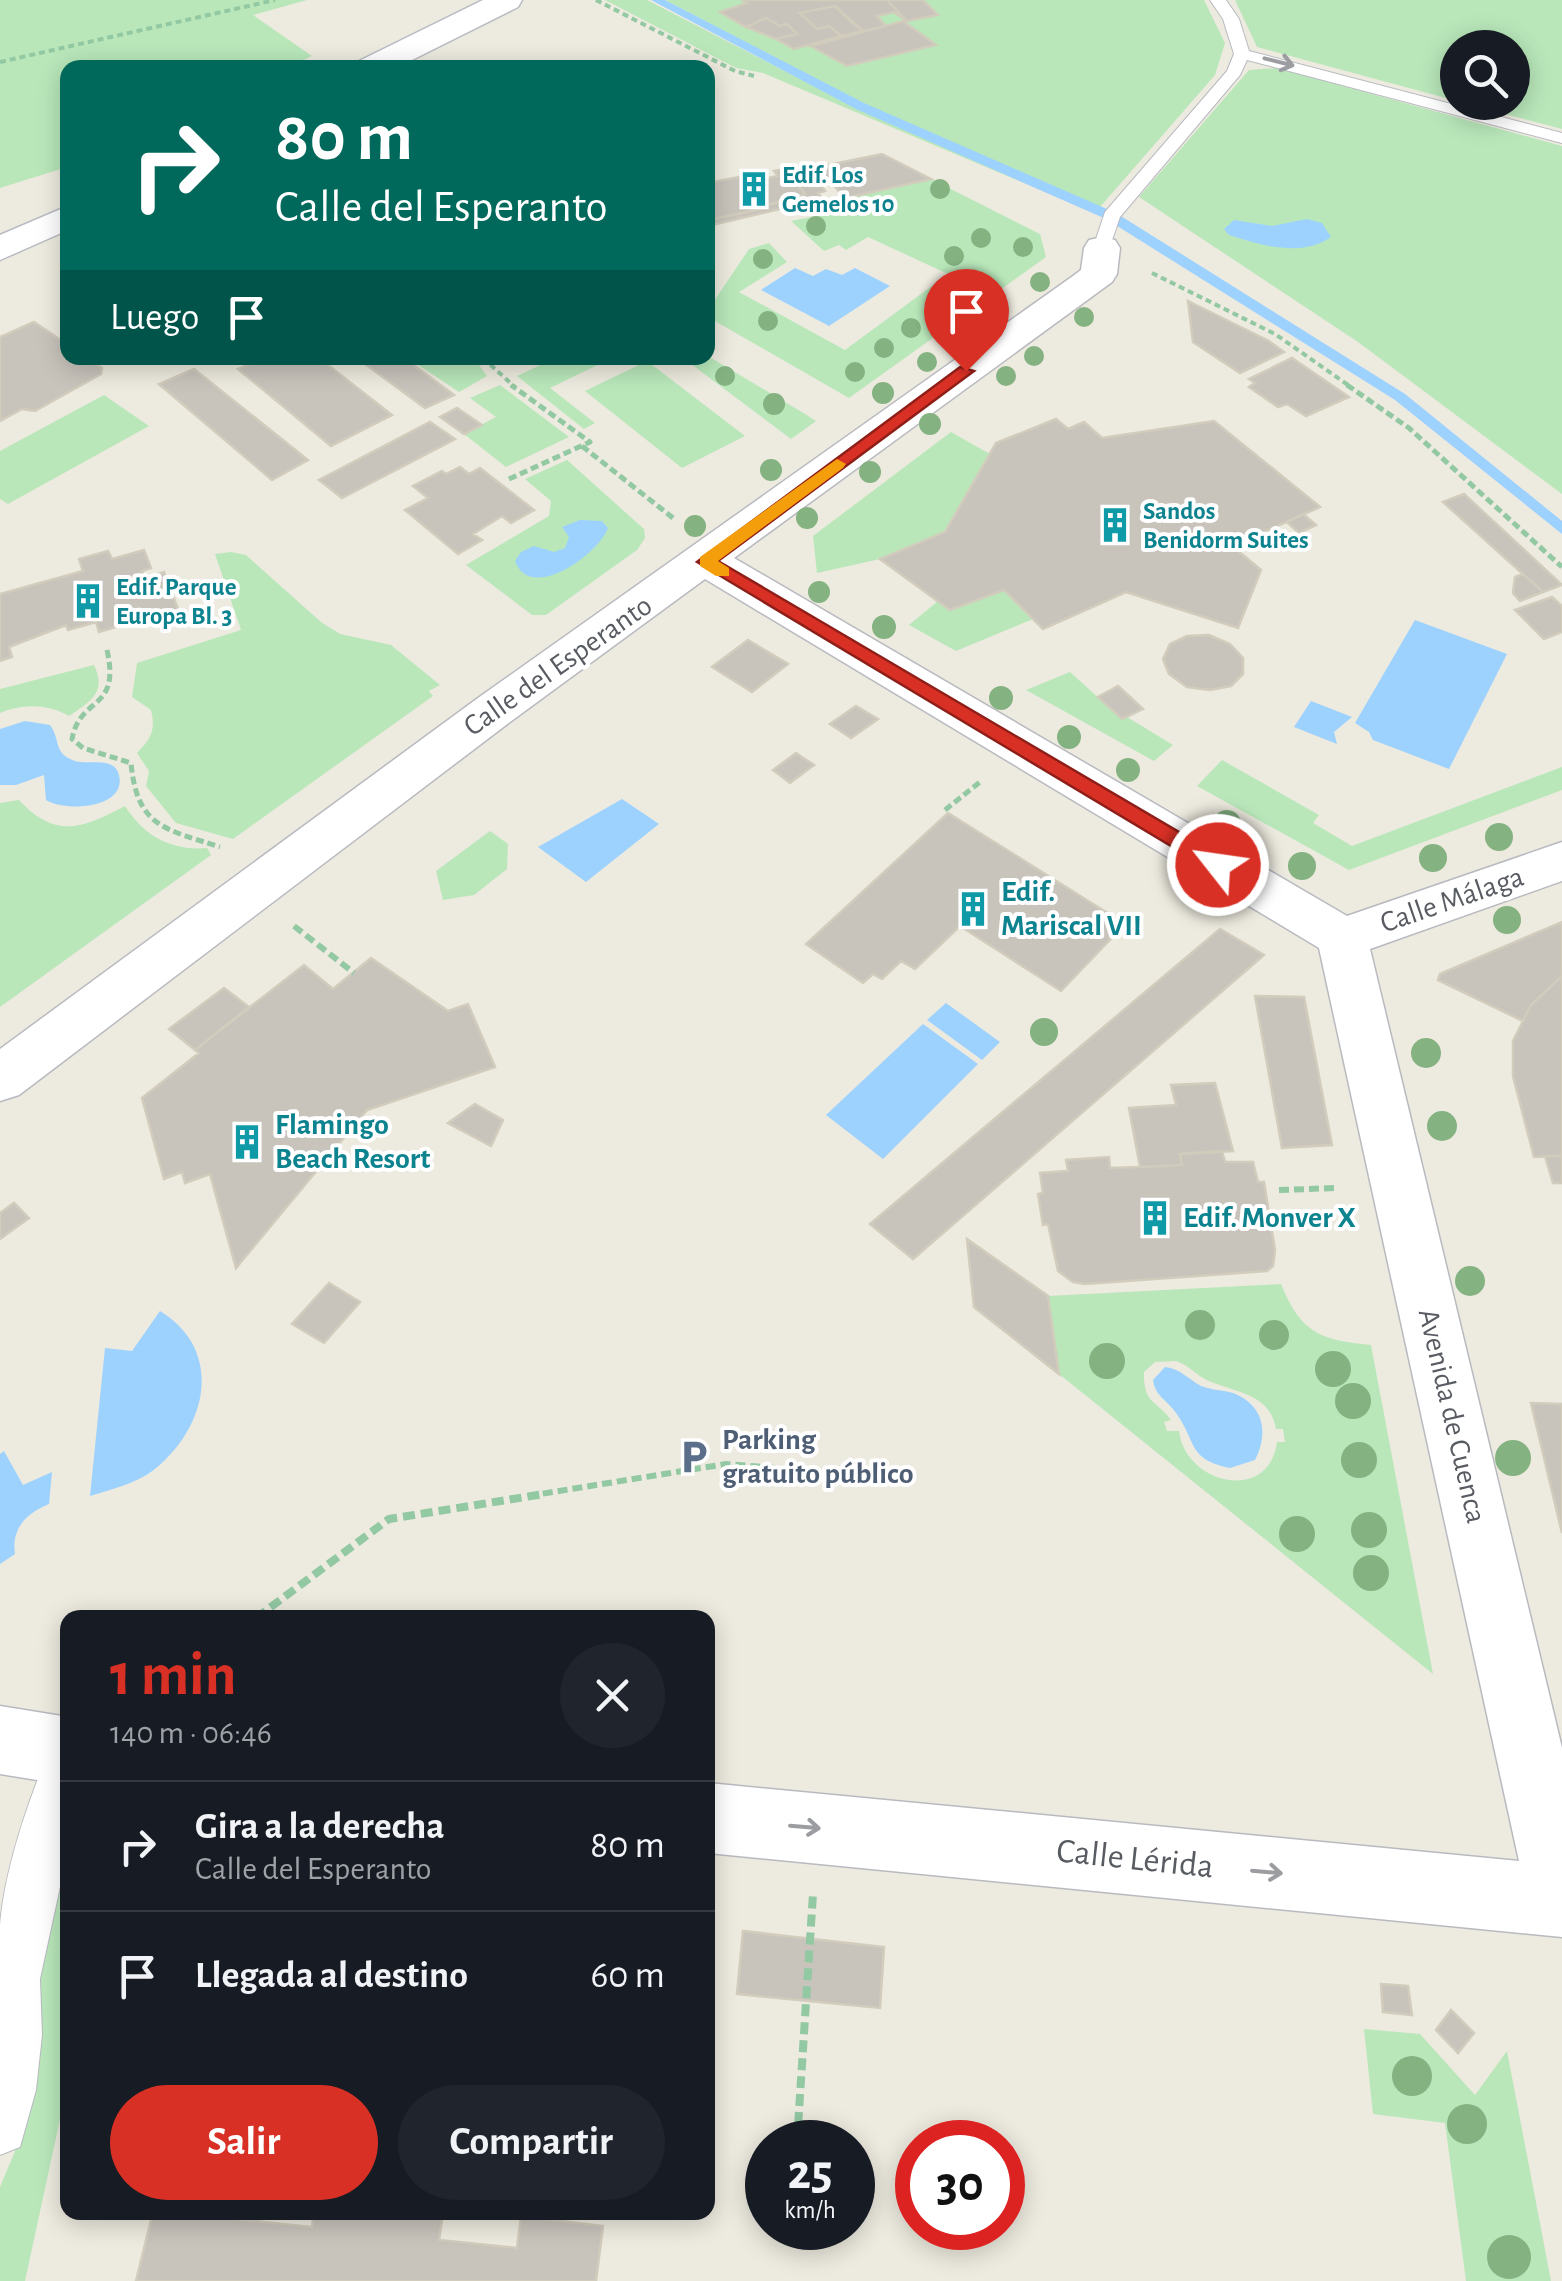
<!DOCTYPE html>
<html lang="es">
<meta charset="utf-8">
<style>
:root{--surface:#171b24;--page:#20242c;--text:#f1f3f6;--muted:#9ea1a6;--line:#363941;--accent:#d93025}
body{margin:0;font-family:"Alegreya Sans",sans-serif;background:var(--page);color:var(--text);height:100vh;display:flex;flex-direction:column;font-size:38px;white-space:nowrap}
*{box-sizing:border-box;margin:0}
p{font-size:32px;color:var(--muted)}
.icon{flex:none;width:55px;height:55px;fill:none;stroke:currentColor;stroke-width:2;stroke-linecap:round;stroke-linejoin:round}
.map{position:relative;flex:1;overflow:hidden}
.side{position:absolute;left:60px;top:1610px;width:655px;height:610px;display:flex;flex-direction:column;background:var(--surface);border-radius:20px;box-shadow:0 5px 25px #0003}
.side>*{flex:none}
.top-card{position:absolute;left:60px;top:60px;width:655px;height:305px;border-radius:20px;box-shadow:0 5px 25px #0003;background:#00695c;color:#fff;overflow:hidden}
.buttons{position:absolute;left:1440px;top:30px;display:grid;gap:20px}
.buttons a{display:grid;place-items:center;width:90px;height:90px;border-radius:50%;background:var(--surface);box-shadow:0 5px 25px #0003;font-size:50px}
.speed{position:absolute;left:745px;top:2120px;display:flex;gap:20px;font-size:50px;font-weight:700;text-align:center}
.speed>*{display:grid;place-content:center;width:130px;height:130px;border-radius:50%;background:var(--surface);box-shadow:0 5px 25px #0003;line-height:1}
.speed small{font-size:25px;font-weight:400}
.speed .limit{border:15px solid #d22;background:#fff;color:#111}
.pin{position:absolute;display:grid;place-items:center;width:85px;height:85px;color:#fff;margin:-102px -42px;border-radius:50% 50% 50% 0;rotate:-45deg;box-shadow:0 0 10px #0007}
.pin .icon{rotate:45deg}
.me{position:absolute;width:110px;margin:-55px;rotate:300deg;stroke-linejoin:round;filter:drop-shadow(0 0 8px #0008)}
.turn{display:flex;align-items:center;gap:35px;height:210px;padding:0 50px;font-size:45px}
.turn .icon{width:130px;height:130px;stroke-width:2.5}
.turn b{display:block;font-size:70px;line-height:85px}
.then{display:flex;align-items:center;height:95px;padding:0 50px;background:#0003;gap:20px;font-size:38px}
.round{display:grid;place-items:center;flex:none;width:105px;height:105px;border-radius:52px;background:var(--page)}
.head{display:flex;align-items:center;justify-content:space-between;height:170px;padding:0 50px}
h1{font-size:60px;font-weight:600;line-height:75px;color:var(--accent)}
.cta{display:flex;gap:20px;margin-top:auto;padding:20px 50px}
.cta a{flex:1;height:115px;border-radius:60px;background:var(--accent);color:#fff;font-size:40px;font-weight:600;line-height:115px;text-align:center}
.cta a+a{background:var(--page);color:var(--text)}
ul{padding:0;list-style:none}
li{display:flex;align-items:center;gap:30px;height:130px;padding:0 50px;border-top:2px solid var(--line)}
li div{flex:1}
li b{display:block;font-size:38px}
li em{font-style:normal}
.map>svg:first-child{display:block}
.green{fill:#b9e7ba;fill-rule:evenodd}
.water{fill:#9dd2ff}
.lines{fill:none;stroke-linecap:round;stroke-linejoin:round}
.stream{fill:#9dd2ff;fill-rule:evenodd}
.building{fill:#c8c4bc;stroke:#d2ccbd;stroke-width:2.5}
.service-casing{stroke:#b8bac0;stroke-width:2}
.pedestrian-casing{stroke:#b8bac0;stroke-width:2}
.minor-casing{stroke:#b8bac0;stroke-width:3}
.secondary-casing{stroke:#b8bcc3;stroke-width:3}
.path-far3{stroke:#92c8a2;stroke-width:4;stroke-dasharray:6 4;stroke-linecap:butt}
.path-far2{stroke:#92c8a2;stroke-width:5;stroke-dasharray:8 4;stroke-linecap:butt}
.path-far1{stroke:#92c8a2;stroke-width:6;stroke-dasharray:10 5;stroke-linecap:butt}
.path{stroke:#92c8a2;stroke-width:8;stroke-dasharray:12 6;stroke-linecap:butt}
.service{fill:#fff;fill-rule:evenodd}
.pedestrian{fill:#fff;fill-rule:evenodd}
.minor{fill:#fff;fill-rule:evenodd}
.secondary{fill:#fff;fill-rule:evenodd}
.tree{fill:#84b281}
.oneway{stroke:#9b9da1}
.route{fill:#d93025;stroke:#8d1f18;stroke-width:2.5}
.slow{fill:#f59e0b}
.labels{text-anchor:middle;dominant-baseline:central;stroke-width:8;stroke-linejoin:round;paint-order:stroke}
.far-culture-label{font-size:25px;font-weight:bold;fill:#0d838f;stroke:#fff;text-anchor:start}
.street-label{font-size:30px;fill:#585c62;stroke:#fff}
.culture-label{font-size:30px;font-weight:bold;fill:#0d838f;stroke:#fff;text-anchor:start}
.service-label{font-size:30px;font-weight:bold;fill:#4e5e75;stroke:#fff;text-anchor:start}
.near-street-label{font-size:35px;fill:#585c62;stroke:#fff}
</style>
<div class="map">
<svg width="1562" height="2281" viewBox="0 0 1562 2281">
<rect width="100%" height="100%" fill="#edeadf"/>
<path class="green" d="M0,0h307l-54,15 59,41 -25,12h-219l-1,99 -67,21z
M605,0h42l210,108 236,104 -330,-139 -27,-5z
M665,0h539l21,43 -10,32 -115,132 -236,-103z
M1235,0h327v129l-99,-26 49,-1v-54h-54l-1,53 -200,-54z
M1277,68l285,78v348l-204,-152 -219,-145 110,-127z
M931,179l109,55 6,23 -197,141 -141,-81v-7l41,-61 20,-6 18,19 -48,30 106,58 103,-76 -80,-37 -22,13 -7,-5 -15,6 -33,-30 54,-11 -7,-10z
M708,356l97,58 11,7 -25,18 -108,-81z
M408,358h66l13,18 -28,16z
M576,358h36l-62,30 45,35 -11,6 -67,-53 32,-15z
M647,361l98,75 -63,32 -97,-77z
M500,385l69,52 -63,30 -42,-33 32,-17 -26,-19z
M104,395l45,31 -141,78 -8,-5v-48z
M951,432l39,22 -45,78 -65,27 -63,14 -4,-37z
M567,460l77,69 1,9 -8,12 -91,65h-14l-66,-50 83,-49 2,-15 -26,-22z
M231,552l15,3 75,67 19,12 51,11 49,40 -11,6 4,5 -200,143 -57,-16 -30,-37 3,-15 -12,-18c14,-14 19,-23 14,-43l-19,-13 5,-34 104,-33 -26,-76z
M1004,590l29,29 -77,32 -47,-26 29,-24 13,9z
M94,665c13,27 -3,36 -25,51 -20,-12 -47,-13 -69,-3v-24z
M1070,672l52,47 5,-2 46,28 -19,16 -128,-71z
M1222,760l97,55 -6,8 39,23 210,-79v23l-213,80 -152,-84z
M19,800c37,40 64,28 106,6 19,30 46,45 82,42l4,7 -211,152v-204z
M490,831l18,13 -1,25 -33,26 -31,5 -7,-29z
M1281,1284c20,49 39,56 90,61l62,329 -374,-300 -11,-78zM1176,1361c14,5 21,15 33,20 27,12 61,12 67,48h7l2,13h-8c-8,62 -92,42 -98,-11h-12l-3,-9 7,-2c-14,-20 -28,-16 -27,-48l11,-10z
M67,1852v235l-42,194h-25v-94l20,-48 14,-149z
M1364,2029l56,5 55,61 32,-44 44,230h-85l-21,-158 -72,-9z"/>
<path class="water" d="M1307,219l15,4 9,14c-30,21 -70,8 -102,-2l-5,-6 10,-9 38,6z
M795,268l18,8 13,-7 16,6 13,-7 35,18 -61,40 -68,-36z
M580,520l22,1 6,7c-10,27 -78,75 -93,33l6,-9 13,-6 20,6 11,-4 4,-11 -7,-10z
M1415,620l92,34 -58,115 -76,-29 -4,-8 -14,-9z
M1311,701l41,16 -18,15 3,12 -43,-17z
M25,721l25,4c11,15 3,29 25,36 13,4 37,-4 43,11 13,36 -51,41 -72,28l-2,-25 -28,10h-16v-56z
M622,799l37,25 -73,58 -48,-35z
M946,1003l54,39 -18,18 -55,-40z
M923,1024l55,40 -95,95 -57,-44z
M160,1311c64,39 48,115 -5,158 -19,15 -43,20 -65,27l15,-148 27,3z
M1165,1367c16,2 23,12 36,19 10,4 22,4 32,7 31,12 36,40 22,67l-25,8c-43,-9 -33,-26 -54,-55 -9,-13 -21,-17 -23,-33z
M4,1451l19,34 29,-13 -3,32c-22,9 -38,24 -34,50l-15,10v-110z"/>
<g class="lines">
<path class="stream" d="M651,0h14l199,103 252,110 289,181 157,127v13l-167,-134 -289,-181 -250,-110z"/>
</g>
<path class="building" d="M742,0h145l20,21 -13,-9 -17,4 9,10 -23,5 -28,-25 -35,7 17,16 12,-3 12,10 -47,13 -18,-10 21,-5 -10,-10 -7,2 -14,-8 -20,9 -26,-15 27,-9z
M887,0h36l15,15 -31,6z
M835,6l14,14 14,11 -22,5 -12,-10 -12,3 -17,-16z
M766,18l14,8 7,-2 10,10 -21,5 -30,-12z
M903,21l33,24 -89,21 -36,-20z
M882,154l49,25 -86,19 -27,-31z
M800,166l7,11 -13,2 11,15 -41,12 2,2 -58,12v-37l37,-7 3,6 30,-6 -4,-5z
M807,177l4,4 7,-1 7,11 -7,2 4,6 -114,27v-6l58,-12 -2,-2 41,-12 -11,-15z
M1188,301l81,40 15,11 -44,21 -47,-31z
M34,322l34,23v13h19l15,10 -1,6 -66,37 -13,-2 -22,12v-84z
M263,358h56l73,57 -61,31 -93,-77z
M357,358h47l50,37 -29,13z
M1292,358l57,39 -43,19 -19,-12 -9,3 -29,-20 6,-4 -6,-4z
M194,369l114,91 -36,20 -113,-96z
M457,408l25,17 -18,9 -24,-17z
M1056,419l12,10 16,-7 18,16 112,-17 106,86 -88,39 29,24 -23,58 -112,-36 -83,37 -39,-39 -54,20 -70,-51 65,-27 51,-89z
M430,422l25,17 -113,59 -23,-18z
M460,467l9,7 11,-6 54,42 -23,13 -9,-7 -29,18 9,6 -24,14 -53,-44 23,-12 -15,-12 29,-15 4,3z
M1464,494l98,91 -19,7 -100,-90z
M1303,514l13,11 -17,8 -12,-11z
M144,550l7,18 -9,3 3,7 19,-6 14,37 -79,23 -3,-10 -28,8 -2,-5 -57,22 3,10 -12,4v-67l83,-23 -4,-12 29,-8 4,8z
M1523,574l20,18 -23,9 -7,-8 2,-16z
M1552,597l10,9v26l-18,7 -29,-29z
M1209,635l21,9 13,14v16l-12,12 -21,4 -23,-3 -18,-13 -6,-15 7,-15 17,-8z
M748,640l40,24 -36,28 -40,-25z
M1118,686l25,23 -21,10 -24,-22z
M856,706l22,13 -27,19 -21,-14z
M796,753l18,12 -24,18 -17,-13z
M948,813l177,111 -64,67 -101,-65 -45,43 -14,-8 -19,18 -9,-5 -10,9 -57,-39z
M1562,922v54l-31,29 -8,16 -85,-41 2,-6z
M1220,929l44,26 -351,304 -43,-35z
M371,958l77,53 20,-7 27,63 -128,43 -131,158 -26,-94 -25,9 -3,-11 -18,7 -22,-81 57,-45 -4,-3 109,-85 29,24z
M1562,976v180l-28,1 -21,-81v-35l18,-36z
M224,988l25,19 -54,43 -26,-21z
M1255,996l49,1 28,148 -50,3z
M1215,1083l18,68 -53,3 2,11 -42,2 -11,-59 47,-3 -5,-20z
M475,1104l28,16 -12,26 -43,-23z
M1222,1151l3,11h28l5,20h6l11,68 -2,16 -6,5 -182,13 -12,-2 -15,-11 -10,-47 -5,1 -5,-31 5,-1 -3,-20 28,-2 -2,-11 43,-3 1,11 30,-1 42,-2 -2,-11z
M1545,1156h17v27h-9z
M14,1203l15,15 -29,21v-26z
M967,1239l81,57 11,78 -85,-67z
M329,1283l31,19 -36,41 -32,-19z
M1531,1403l31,1v129z
M743,1931l141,16 -4,61 -143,-14z
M1381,1984l27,2 4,29 -29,-3z
M1451,2010l23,23 -16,20 -22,-23z
M153,2212h82l-1,7 78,8 2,-15h118l11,2 -4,26 78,8 4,-32 82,10 -7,55h-460z"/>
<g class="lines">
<defs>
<path id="service" d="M1210,0h16l13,19 10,32 313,82v10l-315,-83 -7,15 -120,142 -12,35h-12l-3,-4 12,-36 122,-141 7,-17 -11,-35z"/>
<path id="pedestrian" d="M68,1741v109l-28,129 2,56 -6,55 -16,57 -20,8c0,-76 0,-155 0,-230 5,-58 28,-123 50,-177z"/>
<path id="minor" d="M1102,237l13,3 5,8 -3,26 -5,8 -378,276 613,358 215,-74v39l-192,68 192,799v189l-854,-84v-70l811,78 -200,-913 -614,-369 -195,143 -491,373 -19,6v-52l478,-351 595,-422 8,-6 3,-22 5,-8z
M0,1706l68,11v68l-68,-11z"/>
<path id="secondary" d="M483,0h39l-4,7 -122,61h-42l5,-7z
M68,206v24l-68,30v-25z"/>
</defs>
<use href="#service" class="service-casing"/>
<use href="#pedestrian" class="pedestrian-casing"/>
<use href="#minor" class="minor-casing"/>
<use href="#secondary" class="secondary-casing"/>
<path class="path-far3" d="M596,0l139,71 19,5
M0,62l275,-62
M1152,273l123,61 76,53
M483,358l32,29"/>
<path class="path-far2" d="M1347,385l62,43 153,139
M582,446l91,72
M509,479l81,-37 -79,-57
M107,650c14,62 -27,45 -35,89l11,9 48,15c6,65 35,66 89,84
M945,810l35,-28"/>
<path class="path-far1" d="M294,926l60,47
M1279,1190l58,-2
M528,1496l198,-32 169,14"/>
<path class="path" d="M256,1618l133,-99 155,-25
M797,2142l16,-248"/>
<use href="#service" class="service"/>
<use href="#pedestrian" class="pedestrian"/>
<use href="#minor" class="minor"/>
<use href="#secondary" class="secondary"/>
</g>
<g class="tree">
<circle cx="940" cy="189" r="10"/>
<circle cx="816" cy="226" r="10"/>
<circle cx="981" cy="238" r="10"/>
<circle cx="1023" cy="247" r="10"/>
<circle cx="954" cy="256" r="10"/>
<circle cx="763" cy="259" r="10"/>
<circle cx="1040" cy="282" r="10"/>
<circle cx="955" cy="299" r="10"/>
<circle cx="999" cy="309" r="10"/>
<circle cx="1084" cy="317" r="10"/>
<circle cx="768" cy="321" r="10"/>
<circle cx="911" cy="328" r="10"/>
<circle cx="962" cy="340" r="10"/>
<circle cx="884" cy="348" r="10"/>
<circle cx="1034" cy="356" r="10"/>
<circle cx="927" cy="362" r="10"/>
<circle cx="855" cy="372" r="10"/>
<circle cx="725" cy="376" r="10"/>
<circle cx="1006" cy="376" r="10"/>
<circle cx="883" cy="393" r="11"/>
<circle cx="774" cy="404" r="11"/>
<circle cx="930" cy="424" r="11"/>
<circle cx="771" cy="470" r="11"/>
<circle cx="870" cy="472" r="11"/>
<circle cx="807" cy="518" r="11"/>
<circle cx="695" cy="526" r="11"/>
<circle cx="819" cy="592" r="11"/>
<circle cx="884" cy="627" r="12"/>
<circle cx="1001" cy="698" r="12"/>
<circle cx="1069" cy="737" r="12"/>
<circle cx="1128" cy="770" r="12"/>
<circle cx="1227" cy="824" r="14"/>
<circle cx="1499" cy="837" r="14"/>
<circle cx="1433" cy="858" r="14"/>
<circle cx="1302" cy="866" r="14"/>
<circle cx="1507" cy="920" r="14"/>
<circle cx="1044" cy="1032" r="14"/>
<circle cx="1426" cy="1053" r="15"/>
<circle cx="1442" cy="1126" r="15"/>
<circle cx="1470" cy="1281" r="15"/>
<circle cx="1200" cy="1325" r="15"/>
<circle cx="1274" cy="1335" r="15"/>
<circle cx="1107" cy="1361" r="18"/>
<circle cx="1333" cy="1369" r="18"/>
<circle cx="1353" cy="1401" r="18"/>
<circle cx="1513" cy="1458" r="18"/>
<circle cx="1359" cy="1460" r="18"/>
<circle cx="1369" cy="1530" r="18"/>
<circle cx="1297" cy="1534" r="18"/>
<circle cx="1371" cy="1573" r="18"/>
<circle cx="1412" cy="2076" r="20"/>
<circle cx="1467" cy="2124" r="20"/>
<circle cx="1509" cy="2257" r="22"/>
</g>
<defs><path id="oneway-shaft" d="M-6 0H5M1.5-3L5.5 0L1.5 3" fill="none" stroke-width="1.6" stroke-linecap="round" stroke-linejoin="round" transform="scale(2.5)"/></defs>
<g class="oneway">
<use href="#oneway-shaft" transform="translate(1279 62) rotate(14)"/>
<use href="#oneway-shaft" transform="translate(805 1827) rotate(5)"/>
<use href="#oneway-shaft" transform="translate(1267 1872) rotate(5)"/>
</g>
<path class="route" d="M960,367l14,4 -256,190 507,298v11h-14l-514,-308z"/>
<path class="slow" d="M837,459l9,5 -3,4 -125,93 11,7v8h-13l-16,-10v-9z"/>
<defs>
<symbol id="building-bare" viewBox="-9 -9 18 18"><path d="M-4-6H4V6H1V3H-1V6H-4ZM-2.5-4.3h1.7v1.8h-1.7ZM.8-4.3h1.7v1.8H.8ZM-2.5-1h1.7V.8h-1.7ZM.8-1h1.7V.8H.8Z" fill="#0f9aa8" stroke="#fff" stroke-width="2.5" paint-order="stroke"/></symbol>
<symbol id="parking-bare" viewBox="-9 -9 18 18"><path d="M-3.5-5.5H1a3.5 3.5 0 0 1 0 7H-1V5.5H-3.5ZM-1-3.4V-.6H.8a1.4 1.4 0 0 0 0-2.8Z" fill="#5c6f8a" stroke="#fff" stroke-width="2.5" paint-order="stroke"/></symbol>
</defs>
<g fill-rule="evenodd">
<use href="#building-bare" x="729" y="164" width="50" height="50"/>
<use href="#building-bare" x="1090" y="500" width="50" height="50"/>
<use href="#building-bare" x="63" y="576" width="50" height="50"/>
<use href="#building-bare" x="948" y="884" width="50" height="50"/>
<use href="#building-bare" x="222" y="1117" width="50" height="50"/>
<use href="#building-bare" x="1130" y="1193" width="50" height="50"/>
<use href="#parking-bare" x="669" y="1432" width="50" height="50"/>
</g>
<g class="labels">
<g class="far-culture-label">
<text x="782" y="175">Edif. Los<tspan x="782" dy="29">Gemelos 10</tspan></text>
<text x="1143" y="511">Sandos<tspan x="1143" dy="29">Benidorm Suites</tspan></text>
<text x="116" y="587">Edif. Parque<tspan x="116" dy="29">Europa Bl. 3</tspan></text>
</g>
<g class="street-label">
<text transform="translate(558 666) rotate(-35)">Calle del Esperanto</text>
<text transform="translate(1452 900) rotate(-19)">Calle Málaga</text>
<text transform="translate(1452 1416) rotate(77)">Avenida de Cuenca</text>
</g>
<g class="culture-label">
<text x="1001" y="892">Edif.<tspan x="1001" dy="34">Mariscal VII</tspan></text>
<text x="275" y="1125">Flamingo<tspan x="275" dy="34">Beach Resort</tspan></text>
<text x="1183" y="1218">Edif. Monver X</text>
</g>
<g class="service-label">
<text x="722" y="1440">Parking<tspan x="722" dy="34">gratuito público</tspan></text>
</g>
<g class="near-street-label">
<text transform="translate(1135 1859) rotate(6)">Calle Lérida</text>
</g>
</g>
</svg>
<div class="buttons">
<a><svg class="icon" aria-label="search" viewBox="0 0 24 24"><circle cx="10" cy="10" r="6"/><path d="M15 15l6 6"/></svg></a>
</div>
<div class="speed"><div>25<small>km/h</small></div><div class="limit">30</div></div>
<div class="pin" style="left:966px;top:371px;background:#d93025"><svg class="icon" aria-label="arrive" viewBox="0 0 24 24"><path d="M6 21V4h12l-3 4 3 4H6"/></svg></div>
<svg class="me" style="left:1218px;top:865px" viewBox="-20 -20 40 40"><circle r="17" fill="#d93025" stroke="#fff" stroke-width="3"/><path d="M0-11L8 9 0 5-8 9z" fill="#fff"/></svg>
<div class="top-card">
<div class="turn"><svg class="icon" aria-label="right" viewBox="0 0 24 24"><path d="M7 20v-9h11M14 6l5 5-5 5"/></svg><div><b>80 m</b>Calle del Esperanto</div></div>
<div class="then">Luego<svg class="icon" aria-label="arrive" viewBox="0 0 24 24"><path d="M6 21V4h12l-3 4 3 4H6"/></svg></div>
</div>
<section class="side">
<div class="head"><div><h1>1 min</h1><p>140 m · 06:46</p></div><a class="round"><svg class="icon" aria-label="close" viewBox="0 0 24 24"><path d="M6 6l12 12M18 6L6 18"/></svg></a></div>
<ul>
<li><svg class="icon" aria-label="right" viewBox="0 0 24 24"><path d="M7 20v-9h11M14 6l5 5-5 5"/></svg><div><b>Gira a la derecha</b><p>Calle del Esperanto</p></div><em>80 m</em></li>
<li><svg class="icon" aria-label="arrive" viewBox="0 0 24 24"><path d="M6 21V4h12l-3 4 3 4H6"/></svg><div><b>Llegada al destino</b></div><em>60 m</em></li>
</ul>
<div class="cta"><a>Salir</a><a>Compartir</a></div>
</section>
</div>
